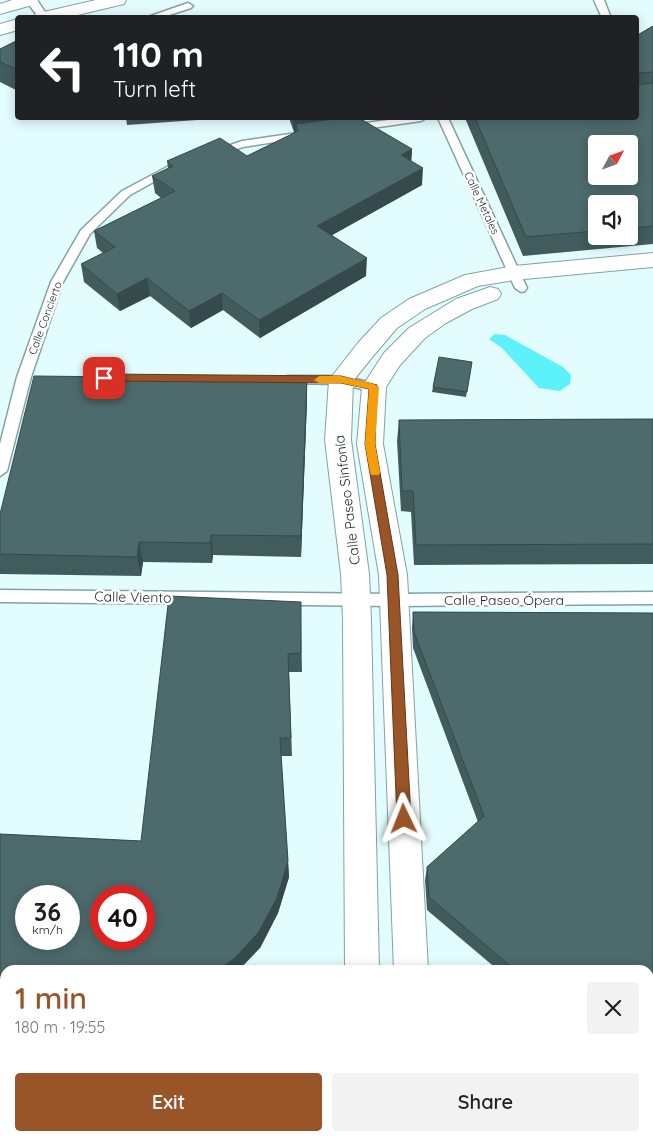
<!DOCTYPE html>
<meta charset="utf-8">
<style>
:root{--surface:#fff;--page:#f2f2f2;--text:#202124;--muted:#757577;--accent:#995428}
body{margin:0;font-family:Quicksand,sans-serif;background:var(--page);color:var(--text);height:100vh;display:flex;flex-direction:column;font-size:19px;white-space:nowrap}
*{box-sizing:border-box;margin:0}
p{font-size:16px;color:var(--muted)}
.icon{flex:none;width:28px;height:28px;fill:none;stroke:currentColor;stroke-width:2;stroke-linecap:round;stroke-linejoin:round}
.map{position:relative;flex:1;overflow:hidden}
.drawer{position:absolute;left:0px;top:965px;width:654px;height:176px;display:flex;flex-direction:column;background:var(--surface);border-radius:15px 15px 0 0;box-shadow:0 2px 12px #0003}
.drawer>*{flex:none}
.top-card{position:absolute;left:15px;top:15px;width:624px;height:105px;border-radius:5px;box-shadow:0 2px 12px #0003;background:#202124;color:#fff;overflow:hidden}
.needle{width:32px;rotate:49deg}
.buttons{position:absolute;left:588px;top:135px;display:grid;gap:10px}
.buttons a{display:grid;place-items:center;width:50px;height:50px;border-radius:5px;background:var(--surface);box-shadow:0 2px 12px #0003;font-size:25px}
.speed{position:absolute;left:15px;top:885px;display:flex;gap:10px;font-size:25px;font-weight:700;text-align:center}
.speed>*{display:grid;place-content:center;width:65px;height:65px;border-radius:50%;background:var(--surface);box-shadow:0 2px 12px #0003;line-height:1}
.speed small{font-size:12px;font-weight:400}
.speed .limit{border:8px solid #d22;background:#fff;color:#111}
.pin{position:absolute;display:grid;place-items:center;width:42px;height:42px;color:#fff;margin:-21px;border-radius:10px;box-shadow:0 2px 8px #0006}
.me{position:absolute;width:55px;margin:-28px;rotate:358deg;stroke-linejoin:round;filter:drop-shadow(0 0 4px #0008)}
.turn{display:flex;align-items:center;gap:18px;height:105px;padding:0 15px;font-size:22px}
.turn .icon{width:65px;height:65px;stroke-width:2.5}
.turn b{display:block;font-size:35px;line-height:42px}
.round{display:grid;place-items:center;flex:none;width:52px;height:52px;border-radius:5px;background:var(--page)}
.overview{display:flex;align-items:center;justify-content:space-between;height:85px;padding:0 15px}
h1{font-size:30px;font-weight:600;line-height:38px;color:var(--accent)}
.primary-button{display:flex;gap:10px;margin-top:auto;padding:10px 15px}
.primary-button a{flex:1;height:58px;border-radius:5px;background:var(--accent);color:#fff;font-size:20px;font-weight:600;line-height:58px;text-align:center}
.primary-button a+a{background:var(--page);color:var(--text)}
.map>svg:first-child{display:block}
.green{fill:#98e6ea}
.water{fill:#5df1f9}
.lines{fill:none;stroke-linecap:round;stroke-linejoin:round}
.service-casing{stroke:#83a2a3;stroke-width:3}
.tertiary-casing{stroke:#83a2a3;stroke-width:2}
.secondary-casing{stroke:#83a2a3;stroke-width:2}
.service{fill:#fff;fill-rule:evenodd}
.tertiary{fill:#fff;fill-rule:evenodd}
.secondary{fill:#fff;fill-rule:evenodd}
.wall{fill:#425b5d;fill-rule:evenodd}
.shaded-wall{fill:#364a4c}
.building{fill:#4d6a6c;stroke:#364a4c;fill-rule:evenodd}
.route{fill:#995428;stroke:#63371a}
.slow{fill:#f59e0b}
.labels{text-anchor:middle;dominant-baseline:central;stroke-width:5;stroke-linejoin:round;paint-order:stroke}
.far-street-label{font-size:11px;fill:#182525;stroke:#fff}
.street-label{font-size:14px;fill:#182525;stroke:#fff}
</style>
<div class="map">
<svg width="653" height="1141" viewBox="0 0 653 1141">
<rect width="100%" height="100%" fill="#e3fdff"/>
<path class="green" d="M271,1136h182l3,5h-186z"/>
<path class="water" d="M495,334l10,1 58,32 8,8 -1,9 -10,7 -21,-3 -37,-40 -13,-9z"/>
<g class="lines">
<defs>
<path id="service" d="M27,0h10l12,18c-12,0 -17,-8 -22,-18z
M594,0h10l7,18h-9z
M188,3l5,3 -2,2 -31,10h-15z
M403,118h23l-5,3 -70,10 -5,-3 5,-3z
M438,118h10l79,170 -2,3 -4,1 -6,-4z
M303,132l4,1v4l-64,10 -30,9 -5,-3 34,-12z
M171,165l5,3 -1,2 -45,25 -40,39 -27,48 -32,95 -24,94 -7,5v-32l17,-67 34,-95 30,-52 41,-39z
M288,376h53l38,8 2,3 -7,5 -33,-8 -58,-1 -2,-3 2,-3z
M0,590l394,4 259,-2v12l-259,2 -394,-4z"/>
<path id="tertiary" d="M653,253v14l-139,13 -36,6 -53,23 -28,19 -23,27 -21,26 -2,59 18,134 2,46 8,350h-34l-2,-350 -2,-46 -16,-134 4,-60 29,-37 23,-25 28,-19 56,-24 49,-9z
M490,287l8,2 3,5 -3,5 -26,10 -26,14 -21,15 -25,27 -14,22 -3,57 24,131 21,395h-34l-15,-395 -22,-131 5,-57 22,-34 25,-25 47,-29z"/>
<path id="secondary" d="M12,0h26l-2,4 -36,10v-10z
M96,0h30l-2,4 -59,14h-32l2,-4z
M18,19v11l-18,5v-11z
M649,1106h4v35h-11l-7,-5h14z
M0,1117h5v19h19l-2,5h-22z
M221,1136h38l-1,5h-38z
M479,1136h38l2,5h-38z"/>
</defs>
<use href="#service" class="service-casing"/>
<use href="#tertiary" class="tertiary-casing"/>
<use href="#secondary" class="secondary-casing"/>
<use href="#service" class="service"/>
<use href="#tertiary" class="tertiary"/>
<use href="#secondary" class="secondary"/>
</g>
<path class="wall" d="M653,26v218l-130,12 -58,-138h171v-82zM596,204h33v32h-33z
M18,40v51l-18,-9v-33z
M126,118h99l-98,7z
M290,118h69l53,31 -1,12 11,24 -90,50 34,41 -106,62 -37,-28 -32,18 -41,-32 -30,15 -36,-29 -3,-18 22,-11 -6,-5 -3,-17 67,-33 -6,-5 -3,-17 16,-8 -1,-7 80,-5 49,-24h-2l-4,-11z
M472,362l-6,35 -34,-5 1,-5z
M307,379v21l-6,157 -88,-2 -1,8 -69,-1 -2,14 -141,-2v-60z
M653,419v145l-239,1 -3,-53 -10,-1 -4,-70 2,-21z
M413,612l240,1v401h-4v-44h-151l-71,-60 -2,-30 2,-13 51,-45 -65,-174 -1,-20z
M301,621l1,51h-13l3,84h-11l8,121 -11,36 -18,35 -255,22v41h-5v-177l141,7z"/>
<path class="shaded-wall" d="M653,75v12l-3,2z
M293,118h50l-47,6v8h-2z
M412,149l-1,17 -10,-11z
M423,168l-1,17 -104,58 -1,-17z
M367,258l-1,18 -106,62 -1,-18z
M147,278l3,18 -30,15 -3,-17z
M222,293l1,17 -32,18 -2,-17z
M307,379v21l-6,157v-21z
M211,535l2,20 -1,8 -2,-20z
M139,542l4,20 -2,14 -4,-19z
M288,861l1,16 -11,36 -18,35 -21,22h-22z"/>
<path class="building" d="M653,26v46l-14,1v8l-3,2v-47z
M18,40v30l-18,-8v-13z
M653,83v143l-24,2v-24h-33v27l-70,6 -51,-119h161v-33zM596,144h33v32h-33z
M341,118h18l53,31 -11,6 22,13 -106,58 50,32 -108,62 -37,-27 -33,18 -42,-33 -30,16 -36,-30 34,-17 -21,-16 81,-40 -23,-15 21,-10 -6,-5 53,-23 27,18 51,-25 -2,-7z
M439,357l33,5 -5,30 -34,-5z
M34,376l273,3 -6,157 -90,-1 -1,8 -71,-1 -2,15 -137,-3v-40z
M653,419v125l-237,1 -3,-54h-11l-3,-71z
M169,596l132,6v51l-13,1 3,84h-11l8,123 -11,37 -19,35 -24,26 -17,11h-212v28h-5v-164l141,7zM26,896h43v43h-43zM101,896h43v43h-43z
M413,612l240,1v390h-4v-33h-134l-86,-73 -2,-30 57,-51 -70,-184z"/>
<path class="route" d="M104,374l237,2 36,9 -2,59 23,131 13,244 -2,5 -5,2 -5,-2 -2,-5 -10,-244 -22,-131 4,-55 -28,-6 -237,-2 -5,-3z"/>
<path class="slow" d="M341,376l33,8 5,3 -4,57 5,28 -1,3h-8l-1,-3 -5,-28 4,-55 -28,-6h-22l-5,-3 5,-4z"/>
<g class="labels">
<g class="far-street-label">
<text transform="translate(482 203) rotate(65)">Calle Metales</text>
<text transform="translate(45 318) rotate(-70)">Calle Concierto</text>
</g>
<g class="street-label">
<text transform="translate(347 500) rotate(-97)">Calle Paseo Sinfonía</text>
<text transform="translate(133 597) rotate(1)">Calle Viento</text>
<text x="504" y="600">Calle Paseo Ópera</text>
</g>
</g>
</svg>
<div class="buttons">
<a><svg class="needle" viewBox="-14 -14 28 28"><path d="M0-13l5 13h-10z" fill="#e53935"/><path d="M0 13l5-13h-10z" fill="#757577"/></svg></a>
<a><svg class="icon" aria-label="sound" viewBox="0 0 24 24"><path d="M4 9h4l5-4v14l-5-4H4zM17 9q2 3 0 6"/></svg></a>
</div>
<div class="speed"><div>36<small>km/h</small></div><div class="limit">40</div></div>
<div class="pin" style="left:104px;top:378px;background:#d93025"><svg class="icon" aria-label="arrive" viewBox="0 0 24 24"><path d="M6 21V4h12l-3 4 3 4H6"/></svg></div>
<svg class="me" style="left:404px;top:819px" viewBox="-20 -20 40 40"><path d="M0-17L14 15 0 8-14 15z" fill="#995428" stroke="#fff" stroke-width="4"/></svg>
<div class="top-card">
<div class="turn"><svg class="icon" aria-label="left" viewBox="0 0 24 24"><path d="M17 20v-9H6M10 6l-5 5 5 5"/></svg><div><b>110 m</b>Turn left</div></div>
</div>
<section class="drawer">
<div class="overview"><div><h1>1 min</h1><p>180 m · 19:55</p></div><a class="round"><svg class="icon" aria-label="close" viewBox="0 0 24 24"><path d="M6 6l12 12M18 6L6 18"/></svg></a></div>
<div class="primary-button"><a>Exit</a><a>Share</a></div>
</section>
</div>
